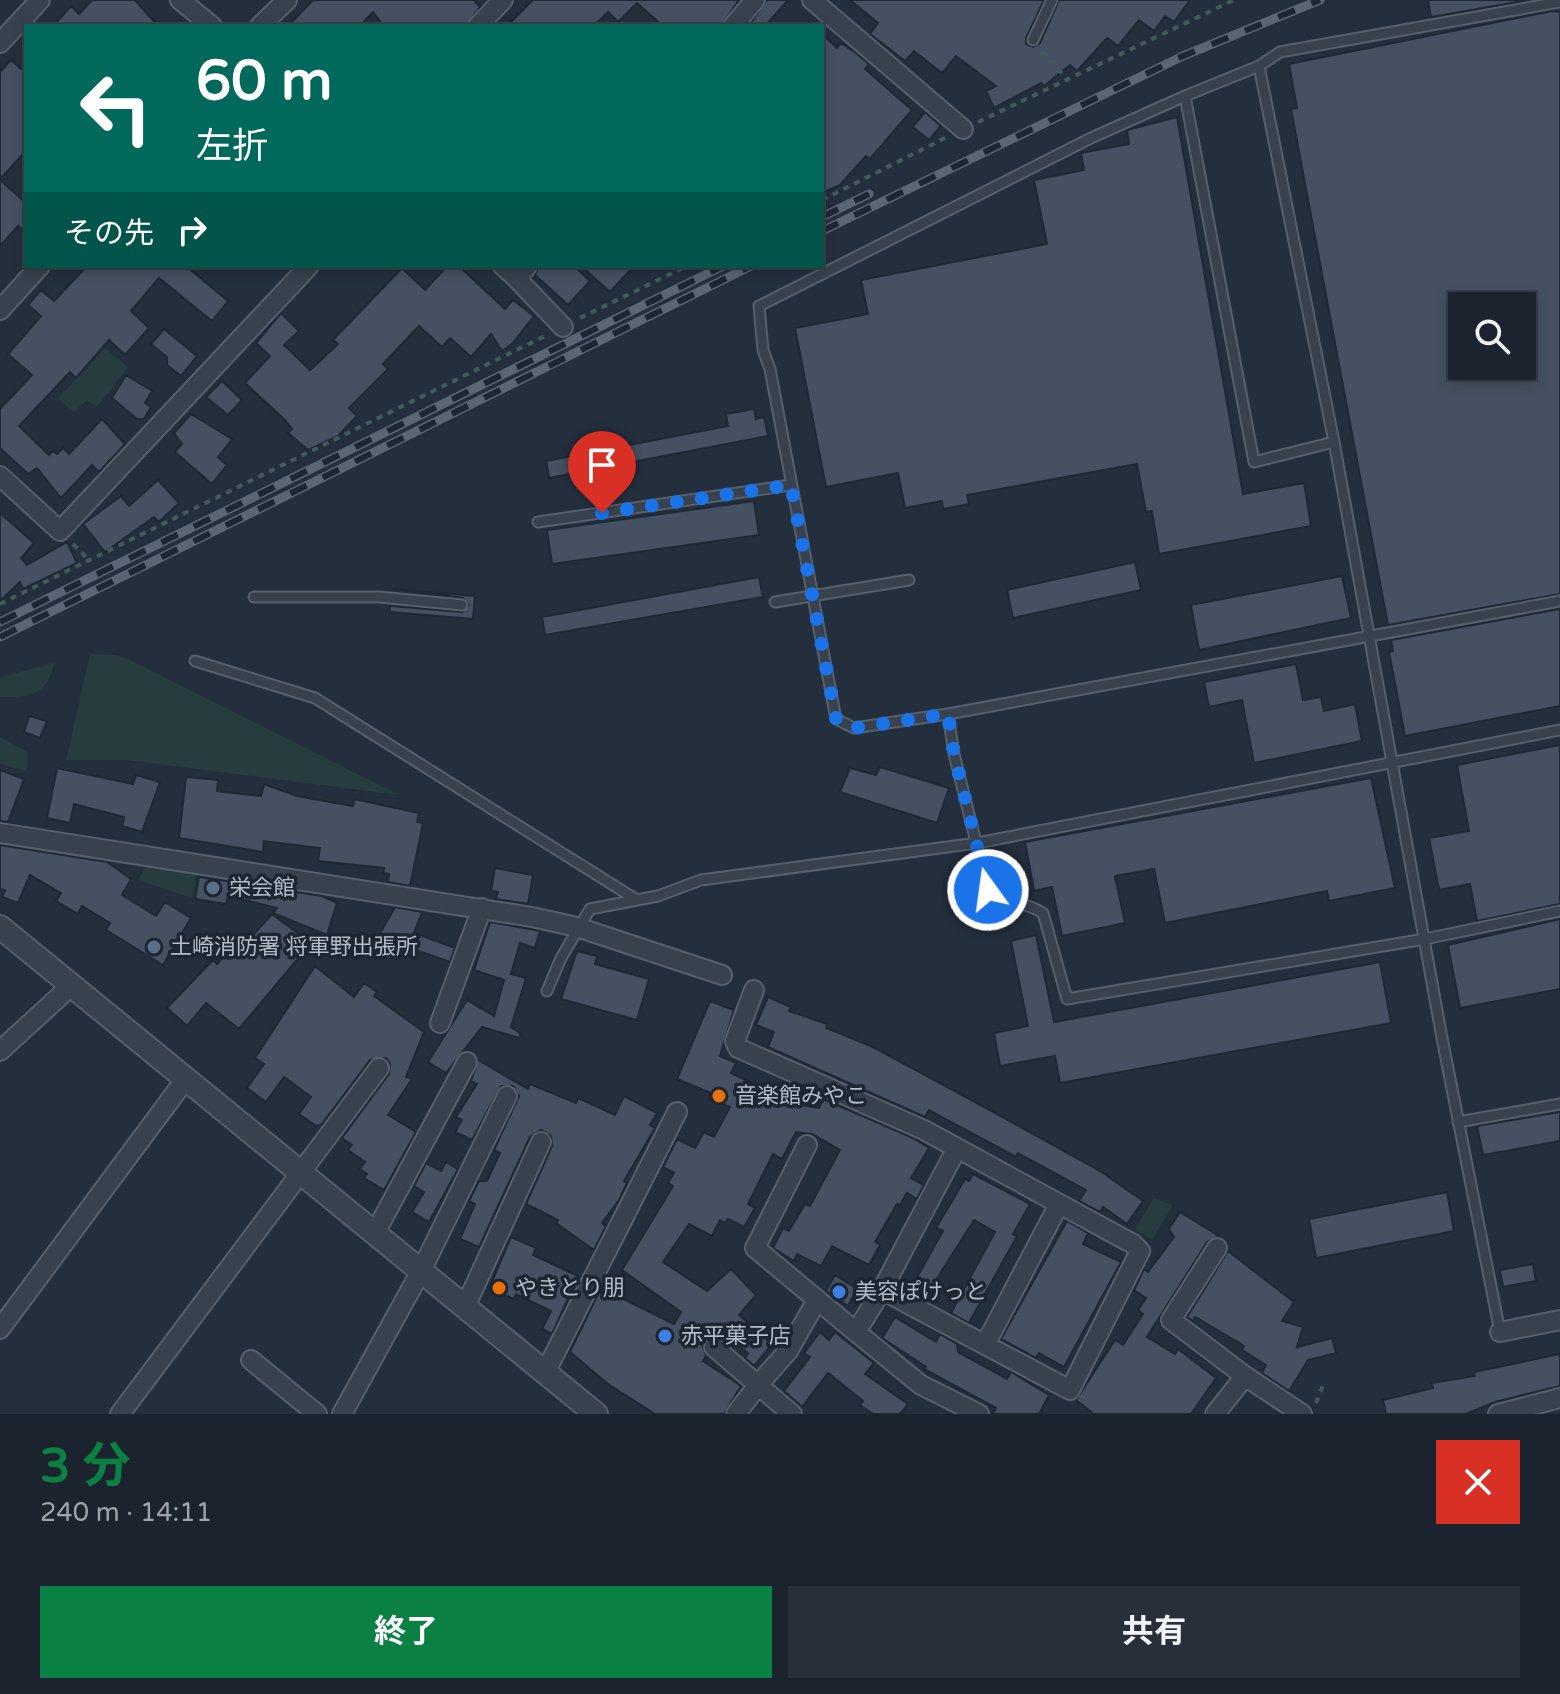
<!DOCTYPE html>
<html lang="ja">
<meta charset="utf-8">
<style>
:root{--surface:#1b232e;--page:#282f3a;--text:#f1f3f6;--muted:#a0a4aa;--line:#39404a;--accent:#0b8043}
body{margin:0;font-family:"Varela Round","Noto Sans JP",sans-serif;background:var(--page);color:var(--text);height:100vh;display:flex;flex-direction:column;font-size:30px;white-space:nowrap}
*{box-sizing:border-box;margin:0}
p{font-size:26px;color:var(--muted)}
.icon{flex:none;width:44px;height:44px;fill:none;stroke:currentColor;stroke-width:2;stroke-linecap:round;stroke-linejoin:round}
.map{position:relative;height:1414px;overflow:hidden}
.panel{display:flex;flex-direction:column;background:var(--surface);flex:1}
.panel>*{flex:none}
.guide{position:absolute;left:24px;top:24px;width:800px;height:244px;border-radius:0px;box-shadow:0 4px 12px #0003,0 0 0 2px var(--line);background:#00695c;color:#fff;overflow:hidden}
.tools{position:absolute;left:1448px;top:292px;display:grid;gap:16px}
.tools a{display:grid;place-items:center;width:88px;height:88px;border-radius:0px;background:var(--surface);box-shadow:0 4px 12px #0003,0 0 0 2px var(--line);font-size:40px}
.pin{position:absolute;display:grid;place-items:center;width:68px;height:68px;color:#fff;margin:-82px -34px;border-radius:50% 50% 50% 0;rotate:-45deg;box-shadow:0 0 8px #0007}
.pin .icon{rotate:45deg}
.me{position:absolute;width:88px;margin:-44px;rotate:346deg;stroke-linejoin:round;filter:drop-shadow(0 0 6px #0008)}
.turn{display:flex;align-items:center;gap:28px;height:168px;padding:0 40px;font-size:36px}
.turn .icon{width:104px;height:104px;stroke-width:2.5}
.turn b{display:block;font-size:56px;line-height:68px}
.then{display:flex;align-items:center;height:76px;padding:0 40px;background:#0003;gap:16px;font-size:30px}
.round{display:grid;place-items:center;flex:none;width:84px;height:84px;border-radius:0px;background:var(--page)}
.head{display:flex;align-items:center;justify-content:space-between;height:136px;padding:0 40px}
h1{font-size:48px;font-weight:700;line-height:60px;color:var(--accent)}
.primary-button{display:flex;gap:16px;margin-top:auto;padding:16px 40px}
.primary-button a{flex:1;height:92px;border-radius:0px;background:var(--accent);color:#fff;font-size:32px;font-weight:700;line-height:92px;text-align:center}
.primary-button a+a{background:var(--page);color:var(--text)}
.map>svg:first-child{display:block}
.green{fill:#263c3f}
.building{fill:#455162;stroke:#1f2835;stroke-width:2;fill-rule:evenodd}
.lines{fill:none;stroke-linecap:round;stroke-linejoin:round}
.service-casing{stroke:#565f6c;stroke-width:13}
.minor-casing{stroke:#565f6c;stroke-width:22}
.tertiary-casing{stroke:#565f6c;stroke-width:26}
.path{stroke:#44595c;stroke-width:4;stroke-dasharray:6 6;stroke-linecap:butt}
.service{stroke:#38414e;stroke-width:9}
.minor{stroke:#38414e;stroke-width:18}
.tertiary{stroke:#38414e;stroke-width:22}
.rail-casing{stroke:#5a6575;stroke-width:9}
.rail{stroke:#1d2633;stroke-width:6;stroke-dasharray:18;stroke-linecap:butt}
.route{stroke:#1a73e8;stroke-width:14;stroke-dasharray:0 25.2}
.service-dot{fill:#5c6f8a;stroke:#1d2633;stroke-width:3}
.food-dot{fill:#e8710a;stroke:#1d2633;stroke-width:3}
.shop-dot{fill:#3f7fe0;stroke:#1d2633;stroke-width:3}
.labels{text-anchor:middle;dominant-baseline:central;stroke-width:7;stroke-linejoin:round;paint-order:stroke}
.poi-label{font-size:22px;fill:#b4bcc9;stroke:#1d2633;text-anchor:start}
</style>
<div class="map">
<svg width="1560" height="1414" viewBox="0 0 1560 1414">
<rect width="100%" height="100%" fill="#242f3e"/>
<path class="green" d="M105,348l23,19 -31,40 -10,-7 -13,12 -16,-13z
M90,654l26,1 16,6 267,134 -272,-35h-61z
M54,663c-6,32 -25,35 -54,34v-20z
M0,737l27,15v19l-27,-7z
M150,860l47,9 -5,29 -54,-18z
M1154,1198l19,7 -21,35 -17,-11z"/>
<path class="building" d="M92,0h43l23,26h-105l18,-20 8,8z
M313,0h161l6,7 -14,19h-82l-11,-14 -13,14h-72z
M533,0h206l-18,26h-58l-26,-23 -19,19 -10,-10 -14,14h-87z
M767,0h21l-23,26h-16z
M850,0h194l-18,38v6l7,3 7,-4 19,-43h131l-16,22 -9,-6 -11,15 -15,-11 -21,26 -11,-8 -30,33 -7,-6 -26,21 -3,-3 -47,25 -8,-17 10,-5 -40,-30 -14,17 -28,-22 -9,10 -35,-27 8,-11z
M1428,0h101l-98,17z
M1552,11l8,1v582l-172,31 -97,-516 6,-1 -8,-44zM1462,306h60v60h-60z
M822,34l15,14 4,-5 15,10 13,11 -4,5 47,41 -42,49 -4,-3 -26,29 -18,8z
M11,60l15,13v78l-26,28v-107z
M925,112l16,14 -12,14 -16,-13z
M1177,117l66,377 61,-11 7,43 -152,28 -7,-43 -6,1 -9,-48 -170,31 2,9 -26,5 -1,-8 -37,7 -7,-35 -72,14 -31,-159 73,-14 -7,-34 186,-36 -13,-64 50,-10 -3,-17 48,-9 -2,-14z
M0,180l26,23v30l-8,-7 -18,20z
M87,266h99l42,35 -16,20 -53,-43 -28,33 18,17 -24,27 -16,-15 -33,38 -6,-6 -51,54 30,29 4,-4 4,3 6,-6 6,6 33,-35 23,25 -26,28 -7,-7 -31,33 -24,-30 -9,6 -28,-26v-39l32,-34 -24,-21 33,-38 -13,-11 13,-15 13,11z
M447,266h12l46,43 8,-9 21,16 -22,28 -10,7 -11,-17 -20,23 -21,-19 -8,9 -23,-21 -36,38 5,5 -39,39 8,8 -19,20 -30,14 -20,-17 4,-4 -6,-8 -41,-38 25,-27 -14,-13 25,-30 18,18 -15,14 26,25 28,-26 -5,-4 69,-72 23,22z
M539,266h35l16,15 -22,24 -33,-30z
M581,266h53l-24,26z
M164,329l33,27 -16,20 -14,-11v-8l-16,-13z
M126,375l26,16 -7,12 6,4 -7,12h-7l-25,-21z
M222,381l20,19 -14,15 -22,-18z
M754,409l2,10 8,-2 4,19 -219,42 -3,-17 182,-35 -2,-12z
M191,414l41,25 -14,18 9,8 -15,19 -37,-32 7,-8 -8,-11z
M158,480l21,23 -20,19 -5,-5 -49,35 -22,-28 38,-28 8,10z
M754,501l5,34 -207,29 -5,-34z
M0,513l34,30 -13,15 6,7 40,-23 10,21 -54,26 -3,-7 -20,19z
M1135,562l6,28 -128,28 -6,-28z
M1342,576l9,42 -152,32 -8,-45z
M759,577l4,20 -218,38 -3,-18z
M392,589l83,7 -2,23 -83,-7v-6l72,6 7,-7 -6,-7z
M1560,609v97l-155,30 -16,-84 4,-1 -2,-11z
M1296,664l7,36 18,-3 3,14 31,-7 7,37 -108,22 -12,-63 -33,7 -5,-25z
M29,716l18,5 -7,17 -16,-6z
M1560,745v159l-83,17 -7,-37 -31,6 -10,-52 40,-7 -12,-66z
M880,767l69,21 -12,35 -97,-31 10,-24 26,7z
M57,768l76,16 3,-9 24,7 -18,50 -20,-6 2,-9 -50,-13 -4,19 -23,-5z
M0,770l24,9 -16,43 -8,-1z
M186,777l32,3 -1,11 44,5 3,-12 33,12 56,10 1,-7 65,14 -2,9 6,1 -13,63 -22,-4 1,-8 -6,-1 1,-5 -66,-7 2,-13 -56,-7 -1,11 -84,-14z
M1371,778l24,110 -66,13 -2,-10 -162,32 -11,-54 -39,7 10,47 -63,13 -10,-49 -18,4 -9,-49z
M0,845l107,17 24,17 -9,16 34,21 9,-14 26,16 -28,47 -57,-35 4,-7 -28,-17 -4,8 -22,-13 5,-8 -31,-18 -12,28 -16,-6 3,-7 -5,-1z
M495,868l38,7 -5,29 -32,-5 2,-7 -7,-1z
M199,877l123,19 15,7 -10,32 -54,-22 4,-5 -49,-12 -2,8 -31,-5z
M395,907l27,5 -8,21 41,15 -5,14 -72,-25z
M272,914l39,29 -72,86 -33,-26 -19,23 -20,-18 46,-48 4,4 7,-8 4,3 6,-3z
M1560,919v70l-100,19 -12,-63z
M490,922l50,9 -5,17 -15,-5 -9,31 15,4 -15,49 10,7 -2,4 -37,-11 -36,46 -18,-11 39,-62 27,16 10,-36 -30,-10z
M1036,935l18,87 326,-60 11,61 -331,60 -5,-27 -55,10 -6,-33 34,-7 -17,-85z
M577,951l20,5 -2,8 54,15 -12,41 -76,-21z
M315,966l39,31 10,-14 13,9 -3,4 50,36 -18,45 6,2 -24,36 28,17 -32,58 -20,-12 3,-4 -7,-5 5,-7 -17,-12 4,-5 -10,-7 47,-64 1,-10 -4,-6 -16,2 -48,64 -6,2 -17,-12 12,-17 -27,-20 -18,25 -19,-14 17,-24 -9,-6z
M768,997l23,10 -2,4 38,13 -1,4 47,19 115,62 112,62 43,30 -16,23 -24,-17 -3,5 -21,-11 7,-11 -68,-37 -2,4 -87,-47 -4,7 -157,-70 6,-15 -18,-7z
M710,1001l24,9 -14,46 16,7 -5,10 68,32 20,3 4,-9 90,39 16,10 -18,30 13,7 -7,14 -10,-6 -7,12 -3,-1 -22,38 5,3 -11,20 -37,-19 -11,20 -24,-12 -3,7 -21,-13 10,-20 6,3 16,-27 5,2 30,-56 -28,-16 -16,-2 -14,27 -9,-5 -25,50 7,4 -11,19 -16,-8 -3,4 -5,-3 -8,16 -23,-12 -26,38 44,29 24,-22 25,26 -17,20 33,29 -18,22 -9,-8 3,-5 -27,-21 -2,4h-10l-7,8 4,12 -3,5 38,25 -17,28h-69l-47,-30 -38,-32 29,-60 7,4 3,-4 65,32 7,-12 -59,-42 51,-84 -5,-3 6,-10 -11,-6 14,-28 18,9 9,-16 10,5 16,-30 -21,-8 2,-6 -34,-14z
M478,1060l50,29 2,-5 46,19 2,-5 37,17 9,-19 33,17 -7,12 5,3 -31,53 3,2 -8,17 -17,23 4,3 -12,24 -38,-27 2,-3 -32,-16 26,-58 -1,-10 -10,-6 -11,7 -51,110 -19,-8 15,-35 -6,-3 10,-20h8l13,-28 -6,-3 25,-54 -6,-10h-12l-29,54 -17,-8 7,-12 -6,-3 21,-33 -6,-3z
M1560,1112v29l-77,14 -6,-29z
M446,1162l12,7 -29,53 -17,-10 12,-20 -10,-6 12,-23 15,8z
M973,1174l57,30 -17,30 4,2 -48,87 -18,-10 44,-81 -21,-12 -48,76 -15,-8 32,-57 -7,-3 29,-49 4,2z
M1447,1192l7,39 -138,27 -7,-39z
M1180,1212l39,24 -12,6 -60,95 28,17 3,-5 38,29 -25,36h-97l-18,-14 39,-60 8,5 20,-31 -5,-4 8,-12 -12,-8 10,-21 4,3 26,-35 -5,-8z
M1067,1221l21,12 -5,11 38,18 -57,105 -25,-14 -3,5 -35,-19z
M511,1237l25,11 -3,7 45,21 -26,58 -10,-5 9,-18 -35,-17 -2,5 -25,-10z
M1228,1251l66,51 -12,19 21,6 -6,20 35,-9 4,15 -28,7 -19,31 -27,-18 4,-8 -24,-15 2,-4 -49,-29 -2,4 -6,-4z
M1533,1264l3,17 -33,6 -3,-17z
M835,1275l22,14 -9,17 -22,-15z
M895,1317l41,25 4,-8 17,10 1,8 49,27 4,-7 38,23 -10,19h-46l3,-6 -72,-39 2,-2 -44,-29z
M820,1332l9,8 6,-8 39,31 -9,11 43,30 -8,10h-27l-13,-9 3,-4 -35,-28 -26,34 -18,-16 26,-34 -6,-4z
M1560,1354v32l-65,16 -29,12h-80l-3,-14 50,-12 -1,-5 43,-7 -1,-4z"/>
<g class="lines">
<defs>
<path id="service" d="M1033,40l19,-40
M1259,66l75,376 108,596 58,294
M1334,442l-80,20 -69,-366 74,-30 21,-14 280,-50
M538,522l253,-37
M254,597h125l83,8
M1560,601l-612,113 6,40 34,136c18,12 37,12 55,23l24,86 358,-60 135,-28
M775,602l134,-22
M195,661l120,37 322,202
M948,714l-94,14 -18,-9 -66,-350 -7,-19 -4,-44 332,-168 94,-42
M547,991l14,-33 29,-49 68,-13 43,-16 276,-37 583,-113
M1458,1122l102,-18"/>
<path id="minor" d="M180,0l32,26
M812,0l151,129
M260,26l27,-26
M478,26l25,-26
M733,26l22,-26
M0,43l40,-43
M503,266l14,13 10,-13
M517,279l46,48
M0,310l40,-44
M0,476l60,55 249,-265
M0,833l532,84 45,10 145,48
M754,990l-19,51 3,7 186,82 209,114 7,7 -70,139 -188,-100 -26,42 65,53 58,29
M440,1023l42,-115
M0,1051l71,-65
M807,1145l-52,103 101,84
M375,1233l92,-171
M882,1290l75,-142
M465,1307l76,-165
M0,1329l185,-249
M1500,1332l60,-12
M985,1345l74,-141
M714,1347l44,38 30,-34 29,-51
M251,1360l66,54
M545,1373l132,-261
M1245,1376l57,38
M120,1414l259,-346
M342,1414l79,-143 86,-175
M736,1414l22,-29 34,29
M1215,1414l30,-38 -74,-56 46,-72
M1498,1414l62,-16"/>
<path id="tertiary" d="M0,927l596,487"/>
</defs>
<use href="#service" class="service-casing"/>
<use href="#minor" class="minor-casing"/>
<use href="#tertiary" class="tertiary-casing"/>
<path class="path" d="M1042,51l25,28
M978,122l256,-122
M822,200l123,-62
M580,318l107,-52
M73,544l16,16
M0,604l547,-269
M1316,1403l8,-20"/>
<use href="#service" class="service"/>
<use href="#minor" class="minor"/>
<use href="#tertiary" class="tertiary"/>
<defs>
<path id="rail" d="M822,217l47,-23
M822,231l361,-175 137,-56
M0,622l723,-356
M0,637l751,-371"/>
</defs>
<use href="#rail" class="rail-casing"/>
<use href="#rail" class="rail"/>
</g>
<g class="lines">
<path class="route" d="M602,513l189,-28 45,234 18,9 94,-14 6,40 34,136"/>
</g>
<g class="service-dot">
<circle cx="213" cy="888" r="8"/>
<circle cx="154" cy="947" r="8"/>
</g>
<g class="food-dot">
<circle cx="719" cy="1096" r="8"/>
<circle cx="499" cy="1288" r="8"/>
</g>
<g class="shop-dot">
<circle cx="839" cy="1292" r="8"/>
<circle cx="665" cy="1336" r="8"/>
</g>
<g class="labels">
<g class="poi-label">
<text x="229" y="888">栄会館</text>
<text x="170" y="947">土崎消防署 将軍野出張所</text>
<text x="735" y="1096">音楽館みやこ</text>
<text x="515" y="1288">やきとり朋</text>
<text x="855" y="1292">美容ぽけっと</text>
<text x="681" y="1336">赤平菓子店</text>
</g>
</g>
</svg>
<div class="tools">
<a><svg class="icon" aria-label="search" viewBox="0 0 24 24"><circle cx="10" cy="10" r="6"/><path d="M15 15l6 6"/></svg></a>
</div>
<div class="pin" style="left:602px;top:513px;background:#d93025"><svg class="icon" aria-label="arrive" viewBox="0 0 24 24"><path d="M6 21V4h12l-3 4 3 4H6"/></svg></div>
<svg class="me" style="left:988px;top:890px" viewBox="-20 -20 40 40"><circle r="17" fill="#1a73e8" stroke="#fff" stroke-width="3"/><path d="M0-11L8 9 0 5-8 9z" fill="#fff"/></svg>
<div class="guide">
<div class="turn"><svg class="icon" aria-label="left" viewBox="0 0 24 24"><path d="M17 20v-9H6M10 6l-5 5 5 5"/></svg><div><b>60 m</b>左折</div></div>
<div class="then">その先<svg class="icon" aria-label="right" viewBox="0 0 24 24"><path d="M7 20v-9h11M14 6l5 5-5 5"/></svg></div>
</div>
</div>
<section class="panel">
<div class="head"><div><h1>3 分</h1><p>240 m · 14:11</p></div><a class="round" style="background:#d93025;color:#fff"><svg class="icon" aria-label="close" viewBox="0 0 24 24"><path d="M6 6l12 12M18 6L6 18"/></svg></a></div>
<div class="primary-button"><a>終了</a><a>共有</a></div>
</section>
